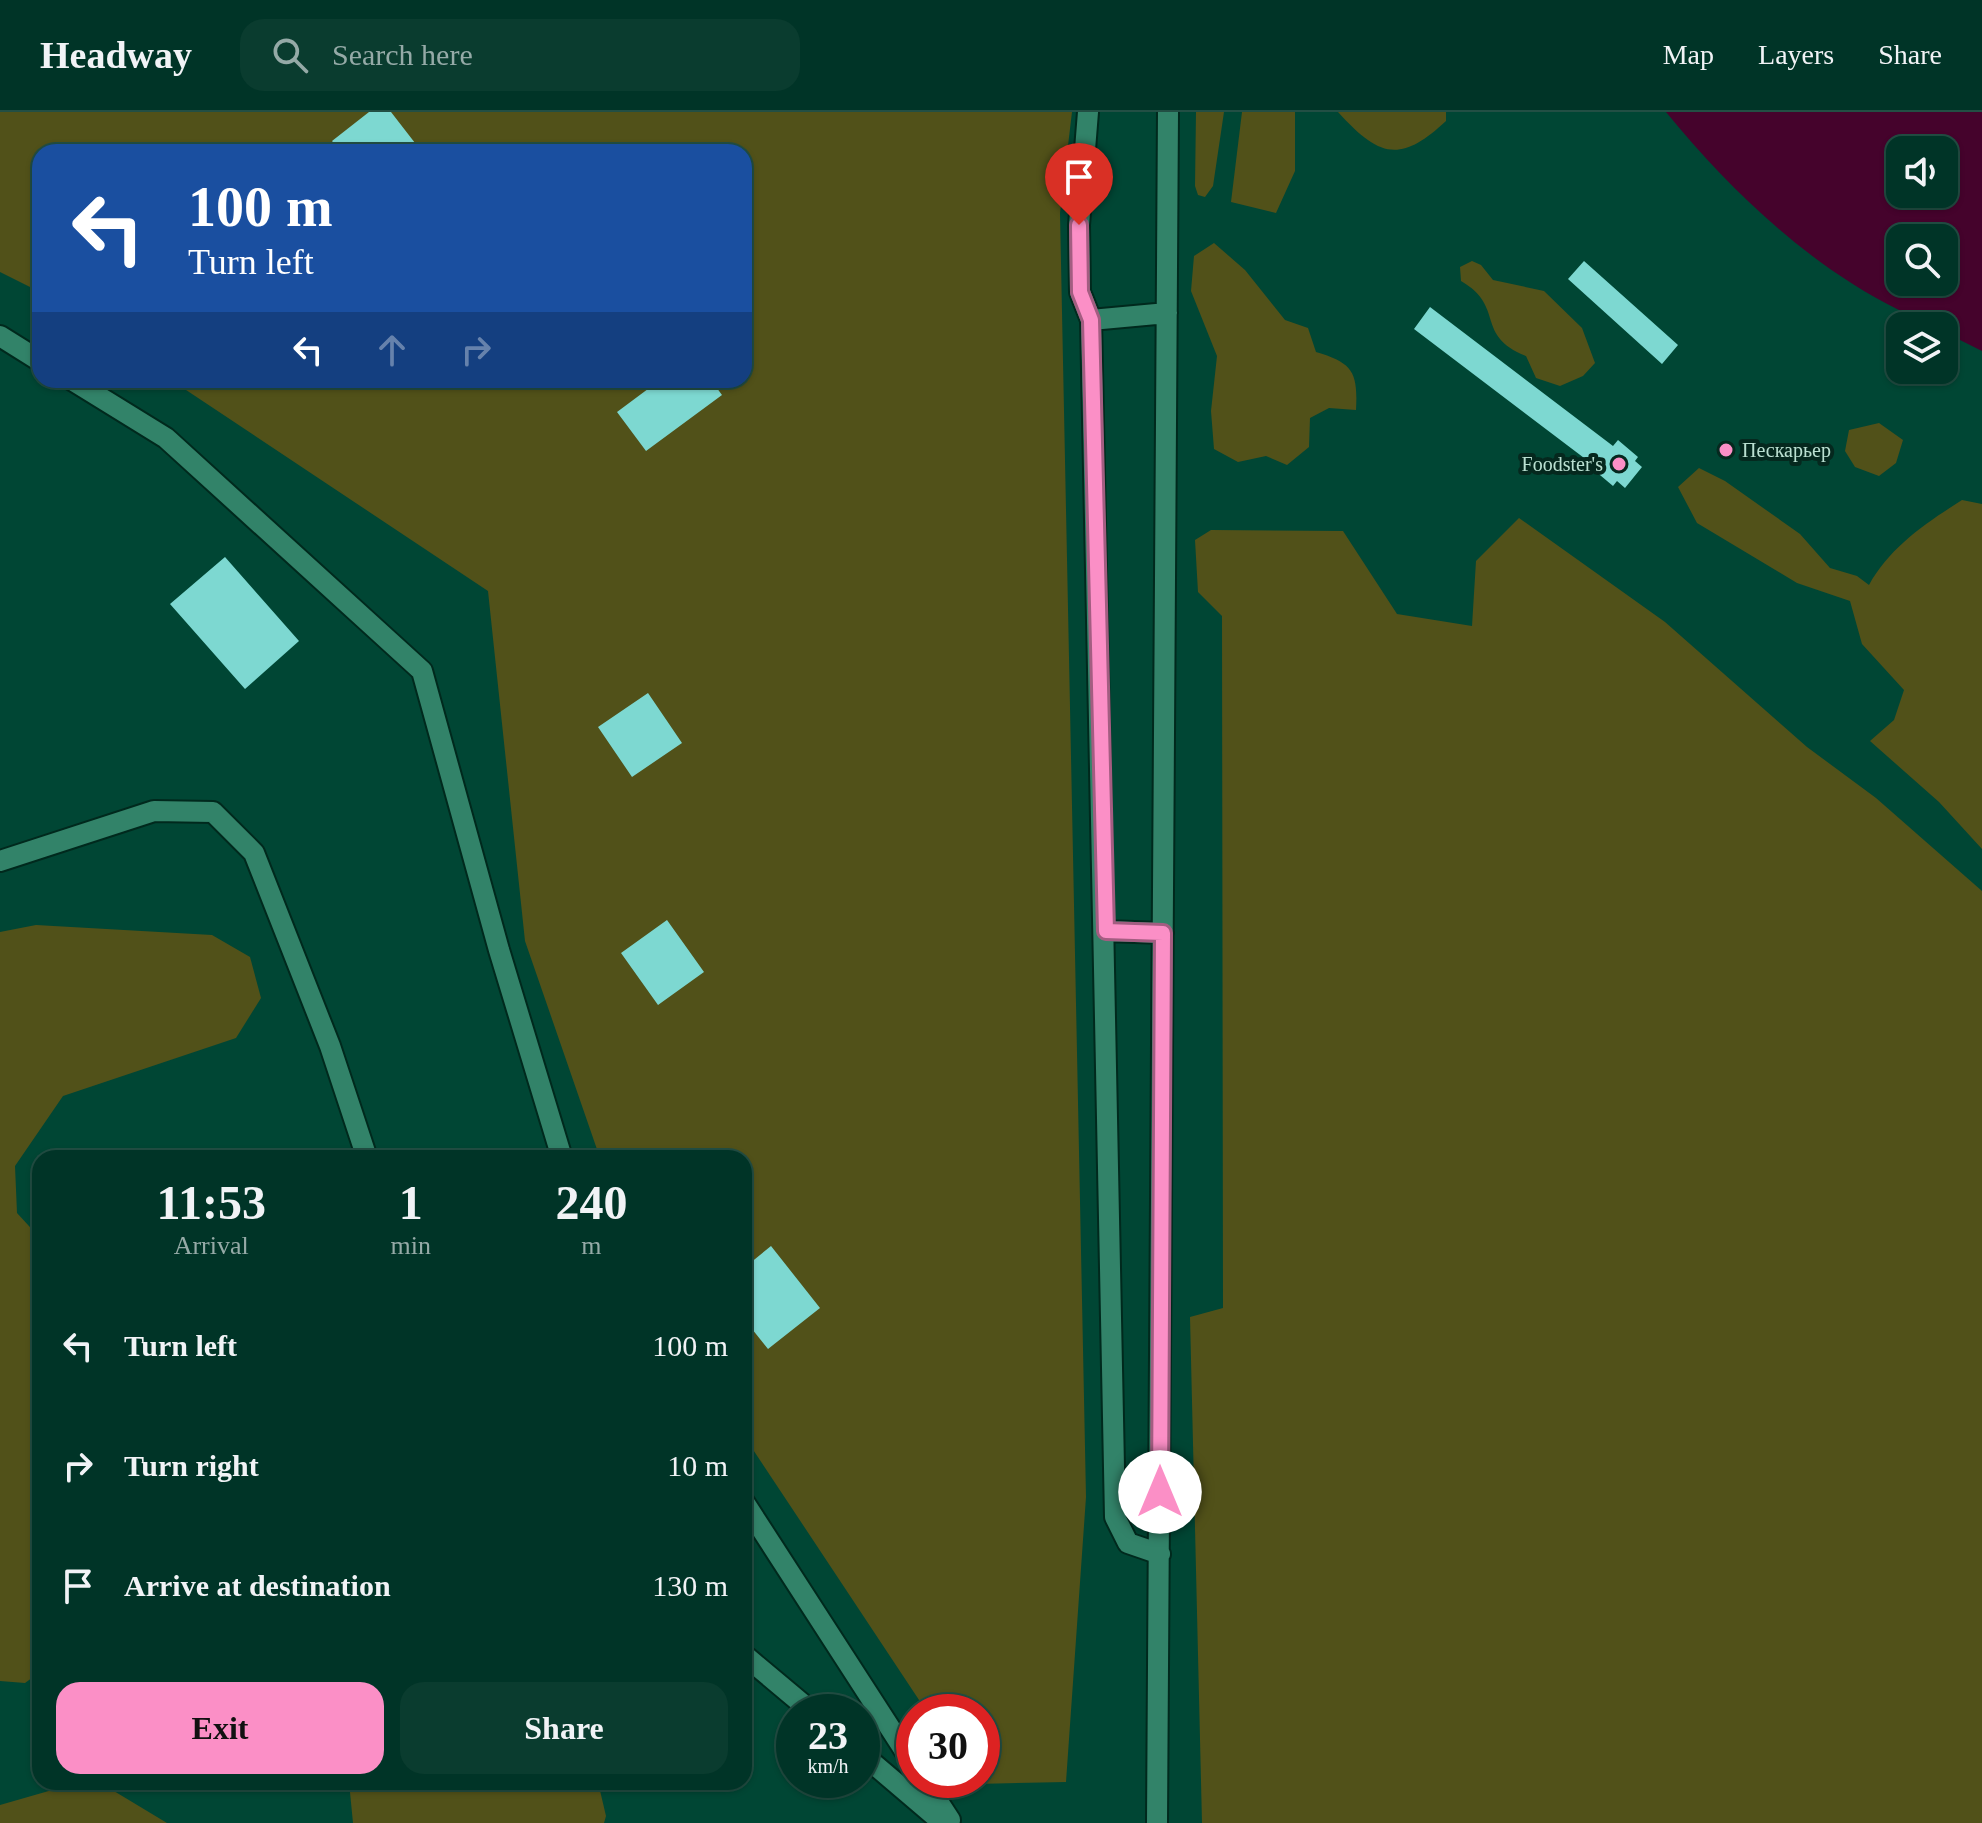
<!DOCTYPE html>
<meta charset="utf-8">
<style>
:root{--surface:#003427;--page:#0a3c2f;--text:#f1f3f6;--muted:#95aaa7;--line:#224f44;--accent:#fb8fc6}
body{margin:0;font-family:Georgia,serif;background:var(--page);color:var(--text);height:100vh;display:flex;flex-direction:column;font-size:30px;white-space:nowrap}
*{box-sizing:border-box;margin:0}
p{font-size:26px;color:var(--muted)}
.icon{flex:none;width:44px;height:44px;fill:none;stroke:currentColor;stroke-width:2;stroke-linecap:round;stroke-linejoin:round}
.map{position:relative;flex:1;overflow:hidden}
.details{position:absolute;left:32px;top:1038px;width:720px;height:640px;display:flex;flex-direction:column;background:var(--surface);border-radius:24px;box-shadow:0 2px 6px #0004,0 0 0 2px var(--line)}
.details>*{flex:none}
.hud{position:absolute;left:32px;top:32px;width:720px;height:244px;border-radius:24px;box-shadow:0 2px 6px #0004,0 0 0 2px var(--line);background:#1a4fa0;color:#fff;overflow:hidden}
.buttons{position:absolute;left:1886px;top:24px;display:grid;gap:16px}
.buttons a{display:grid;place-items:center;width:72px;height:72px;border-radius:16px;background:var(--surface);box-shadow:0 2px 6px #0004,0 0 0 2px var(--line);font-size:40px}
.speed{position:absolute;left:776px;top:1582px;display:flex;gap:16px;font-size:40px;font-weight:700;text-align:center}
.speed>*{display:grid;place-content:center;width:104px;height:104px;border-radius:50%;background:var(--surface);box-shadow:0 2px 6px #0004,0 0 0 2px var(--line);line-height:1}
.speed small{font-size:20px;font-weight:400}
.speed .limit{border:12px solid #d22;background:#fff;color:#111}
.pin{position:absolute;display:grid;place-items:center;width:68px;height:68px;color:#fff;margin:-82px -34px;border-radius:50% 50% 50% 0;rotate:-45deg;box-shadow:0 0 8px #0007}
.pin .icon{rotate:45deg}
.me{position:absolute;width:88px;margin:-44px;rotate:0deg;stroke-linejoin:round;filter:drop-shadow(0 0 6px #0008)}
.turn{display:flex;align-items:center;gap:28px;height:168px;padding:0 24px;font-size:36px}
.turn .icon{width:104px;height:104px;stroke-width:2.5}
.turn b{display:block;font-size:56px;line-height:68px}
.lanes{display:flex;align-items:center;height:76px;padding:0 24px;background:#0003;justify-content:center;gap:40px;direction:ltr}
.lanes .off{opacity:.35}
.eta{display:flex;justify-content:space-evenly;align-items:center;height:136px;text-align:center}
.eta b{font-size:48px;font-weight:800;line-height:56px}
.cta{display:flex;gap:16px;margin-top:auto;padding:16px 24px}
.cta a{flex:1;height:92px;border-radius:24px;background:var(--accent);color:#111;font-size:32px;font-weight:800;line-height:92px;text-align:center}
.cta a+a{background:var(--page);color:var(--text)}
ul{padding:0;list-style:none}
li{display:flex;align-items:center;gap:24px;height:120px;padding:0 24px}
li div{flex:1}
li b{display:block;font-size:30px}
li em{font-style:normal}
header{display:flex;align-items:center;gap:48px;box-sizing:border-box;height:112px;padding:0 40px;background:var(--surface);border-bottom:2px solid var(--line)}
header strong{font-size:38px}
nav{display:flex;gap:44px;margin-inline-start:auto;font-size:28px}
.search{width:560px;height:72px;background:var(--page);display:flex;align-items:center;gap:20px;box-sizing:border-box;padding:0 28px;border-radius:24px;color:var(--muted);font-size:30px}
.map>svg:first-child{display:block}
.green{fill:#515119}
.water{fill:#45032c;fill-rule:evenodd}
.building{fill:#7dd8d1}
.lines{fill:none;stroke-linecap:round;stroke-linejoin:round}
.minor-casing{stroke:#00291d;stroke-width:24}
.minor{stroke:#328369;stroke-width:20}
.route-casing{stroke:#a35d81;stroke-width:20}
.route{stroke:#fb8fc6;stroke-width:14}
.poi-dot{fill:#fb8fc6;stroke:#05281e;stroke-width:3}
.labels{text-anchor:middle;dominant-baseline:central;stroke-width:8;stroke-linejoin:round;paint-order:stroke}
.poi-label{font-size:20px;fill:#bae0d1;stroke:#05281e;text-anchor:start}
</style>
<header>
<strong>Headway</strong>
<div class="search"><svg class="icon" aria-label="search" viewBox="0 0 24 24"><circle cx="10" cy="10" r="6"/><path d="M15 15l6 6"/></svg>Search here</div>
<nav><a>Map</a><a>Layers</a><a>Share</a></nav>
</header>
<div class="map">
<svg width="1982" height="1711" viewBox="0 0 1982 1711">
<rect width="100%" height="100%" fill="#004634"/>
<path class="green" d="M0,0h1072l-12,101 26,1284 -20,285 -91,2 -2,-4h9v-68h-55l-183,-276v-278h-144l-75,-217 -37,-350 -317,-211h573v-228h-704v140l-40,-20z
M1196,0h28l-11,74 -8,11 -7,-2 -3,-9z
M1242,0h53v59l-19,42 -45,-11z
M1338,0h108v9c-46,43 -67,36 -108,-9z
M1214,131l31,27 40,50 23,8 8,24c37,11 42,20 40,58l-27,-2 -19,10 -1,29 -22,18 -21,-9 -28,6 -24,-13 -3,-38 6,-55 -26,-65 3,-35z
M1472,149l9,4 12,15 51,11 38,37 13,35 -12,13 -23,10 -24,-8 -10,-22c-52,-21 -20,-49 -65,-75l-1,-14z
M1879,311l24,17 -7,23 -17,13 -24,-9 -10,-16 4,-21z
M1699,356l26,13 75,53 30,34 27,8 12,9c21,-38 57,-62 93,-85l20,4v345l-43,-47 -69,-61 24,-21 10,-30 -42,-46 -12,-43 -53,-18 -100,-60 -19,-36z
M1519,406l146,104 142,125 69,51 106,93v932h-780l-12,-506 33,-9 -1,-692 -24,-24 -3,-52 16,-10 132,1 54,83 75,12 4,-65z
M36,813l176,10 38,22 11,41 -25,40 -173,58 -48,70 2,47 23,25v434l-15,11 -25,-2v-749z
M80,1670h19l68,41h-167v-18z
M349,1670h249l8,34 -2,7h-251z"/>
<path class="water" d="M1666,0h316v239l-38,-19v-6c-17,0 -30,-9 -45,-16 -91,-45 -169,-120 -233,-198zM1900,38h44v44h-44zM1900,126h44v44h-44z"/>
<path class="building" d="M369,0h22l31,40h-81l-9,-11z
M1584,149l94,84 -16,19 -94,-85z
M1430,195l183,139 5,-6 20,17 -3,4 7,6 -17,21 -8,-7 -4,5 -19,-16 2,-3 -182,-138z
M660,268h51l11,15 -76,56 -29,-39z
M225,445l74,84 -54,48 -75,-85z
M648,581l34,50 -50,34 -34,-50z
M667,808l37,52 -46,33 -37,-52z
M771,1134l49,62 -52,41 -24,-30v-51z"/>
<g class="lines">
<defs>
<path id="minor" d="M1088,0l-9,113 1,67 11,28 24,1197 13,26 32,11
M1091,208l76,-7
M0,224l40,25
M72,268l94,58 256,233 77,279 63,208
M0,749l154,-50 59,1 41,41 76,193 37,112
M1106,819l57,2
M744,1390l170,263
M744,1543l68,57
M862,1642l81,69
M924,1668l26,40
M1157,1711l11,-1711"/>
</defs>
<use href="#minor" class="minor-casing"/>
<use href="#minor" class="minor"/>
</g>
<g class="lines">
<defs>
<path id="route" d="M1079,113l1,67 11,28 15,611 57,2 -3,559"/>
</defs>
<use href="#route" class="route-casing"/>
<use href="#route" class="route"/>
</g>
<g class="poi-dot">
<circle cx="1726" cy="338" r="8"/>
<circle cx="1619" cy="352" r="8"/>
</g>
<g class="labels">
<g class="poi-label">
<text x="1742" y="338">Пескарьер</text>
<text x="1603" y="352" text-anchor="end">Foodster's</text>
</g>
</g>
</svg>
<div class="buttons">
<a><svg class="icon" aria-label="sound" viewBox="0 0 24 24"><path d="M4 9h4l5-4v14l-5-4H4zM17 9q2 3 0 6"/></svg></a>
<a><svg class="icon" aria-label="search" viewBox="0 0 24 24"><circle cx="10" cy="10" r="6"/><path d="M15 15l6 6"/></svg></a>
<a><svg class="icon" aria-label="layers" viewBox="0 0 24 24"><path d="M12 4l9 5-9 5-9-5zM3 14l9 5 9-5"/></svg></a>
</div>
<div class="speed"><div>23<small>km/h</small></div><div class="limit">30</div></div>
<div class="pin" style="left:1079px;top:113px;background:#d93025"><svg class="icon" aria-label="arrive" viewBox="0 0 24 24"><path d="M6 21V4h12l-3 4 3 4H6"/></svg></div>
<svg class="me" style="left:1160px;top:1380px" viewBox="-20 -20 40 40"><circle r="19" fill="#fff"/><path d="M0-13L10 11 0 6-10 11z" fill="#fb8fc6"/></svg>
<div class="hud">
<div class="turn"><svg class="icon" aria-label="left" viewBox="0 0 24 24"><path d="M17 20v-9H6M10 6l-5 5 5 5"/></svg><div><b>100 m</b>Turn left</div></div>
<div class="lanes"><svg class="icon" aria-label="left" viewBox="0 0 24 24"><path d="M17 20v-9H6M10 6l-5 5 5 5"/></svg><svg class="icon off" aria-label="ahead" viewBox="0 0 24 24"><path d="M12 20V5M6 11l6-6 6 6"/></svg><svg class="icon off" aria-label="right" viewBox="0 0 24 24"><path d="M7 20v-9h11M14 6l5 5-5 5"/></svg></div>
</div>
<section class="details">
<div class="eta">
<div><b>11:53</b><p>Arrival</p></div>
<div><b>1</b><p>min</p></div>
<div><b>240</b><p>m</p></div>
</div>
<ul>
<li><svg class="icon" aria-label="left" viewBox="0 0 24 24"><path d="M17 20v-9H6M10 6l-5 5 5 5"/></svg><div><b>Turn left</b></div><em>100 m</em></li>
<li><svg class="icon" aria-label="right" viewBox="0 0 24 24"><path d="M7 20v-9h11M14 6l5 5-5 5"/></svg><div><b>Turn right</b></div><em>10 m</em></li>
<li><svg class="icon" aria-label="arrive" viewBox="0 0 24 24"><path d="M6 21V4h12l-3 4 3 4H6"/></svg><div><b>Arrive at destination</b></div><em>130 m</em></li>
</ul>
<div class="cta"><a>Exit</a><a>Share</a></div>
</section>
</div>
